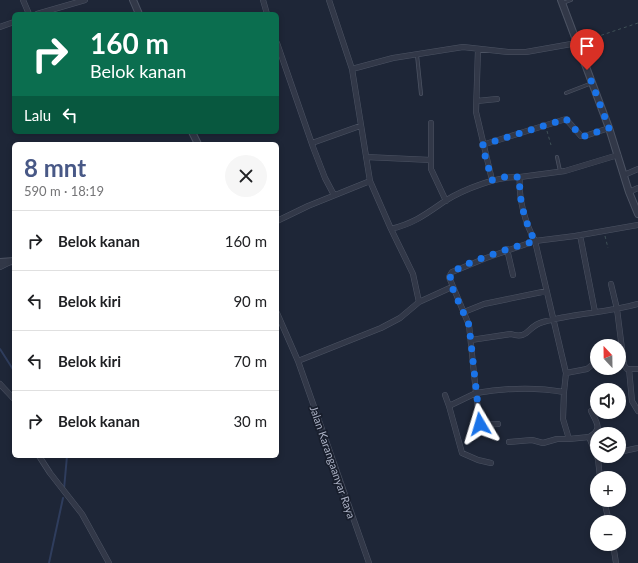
<!DOCTYPE html>
<html lang="id">
<meta charset="utf-8">
<style>
:root{--surface:#fff;--page:#f6f6f6;--text:#202124;--muted:#757577;--line:#e0e0e0;--accent:#485886}
body{margin:0;font-family:Lato,sans-serif;background:var(--page);color:var(--text);height:100vh;display:flex;flex-direction:column;font-size:15px;white-space:nowrap}
*{box-sizing:border-box;margin:0}
p{font-size:13px;color:var(--muted)}
.icon{flex:none;width:22px;height:22px;fill:none;stroke:currentColor;stroke-width:2;stroke-linecap:round;stroke-linejoin:round}
.map{position:relative;flex:1;overflow:hidden}
.details{position:absolute;left:12px;top:142px;width:267px;height:316px;display:flex;flex-direction:column;background:var(--surface);border-radius:6px;box-shadow:0 2px 6px #0003}
.details>*{flex:none}
.hud{position:absolute;left:12px;top:12px;width:267px;height:122px;border-radius:6px;box-shadow:0 2px 6px #0003;background:#0b6e4f;color:#fff;overflow:hidden}
.needle{width:26px;rotate:338deg}
.buttons{position:absolute;left:590px;top:339px;display:grid;gap:8px}
.buttons a{display:grid;place-items:center;width:36px;height:36px;border-radius:50%;background:var(--surface);box-shadow:0 2px 6px #0003;font-size:20px}
.pin{position:absolute;display:grid;place-items:center;width:34px;height:34px;color:#fff;margin:-41px -17px;border-radius:50% 50% 50% 0;rotate:-45deg;box-shadow:0 0 4px #0007}
.pin .icon{rotate:45deg}
.me{position:absolute;width:44px;margin:-22px;rotate:353deg;stroke-linejoin:round;filter:drop-shadow(0 0 3px #0008)}
.turn{display:flex;align-items:center;gap:14px;height:84px;padding:0 12px;font-size:18px}
.turn .icon{width:52px;height:52px;stroke-width:2.5}
.turn b{display:block;font-size:28px;line-height:34px}
.then{display:flex;align-items:center;height:38px;padding:0 12px;background:#0003;gap:8px;font-size:15px}
.round{display:grid;place-items:center;flex:none;width:42px;height:42px;border-radius:21px;background:var(--page)}
.summary{display:flex;align-items:center;justify-content:space-between;height:68px;padding:0 12px}
h1{font-size:24px;font-weight:700;line-height:30px;color:var(--accent)}
ul{padding:0;list-style:none}
li{display:flex;align-items:center;gap:12px;height:60px;padding:0 12px;border-top:1px solid var(--line)}
li div{flex:1}
li b{display:block;font-size:15px}
li em{font-style:normal}
.map>svg:first-child{display:block}
.lines{fill:none;stroke-linecap:round;stroke-linejoin:round}
.stream{stroke:#2f3d5d;stroke-width:2}
.service-casing{stroke:#4c5363;stroke-width:4}
.minor-casing{stroke:#4c5363;stroke-width:6}
.tertiary-casing{stroke:#4c5363;stroke-width:8}
.path{stroke:#3e5056;stroke-width:1;stroke-dasharray:3 3;stroke-linecap:butt}
.service{stroke:#323848;stroke-width:2.5}
.minor{stroke:#323848;stroke-width:5}
.tertiary{stroke:#323848;stroke-width:6}
.route{stroke:#1a73e8;stroke-width:7;stroke-dasharray:0 12.6}
.labels{text-anchor:middle;dominant-baseline:central;stroke-width:3.5;stroke-linejoin:round;paint-order:stroke}
.street-label{font-size:11px;fill:#acb2c5;stroke:#181e2c}
</style>
<div class="map">
<svg width="638" height="563" viewBox="0 0 638 563">
<rect width="100%" height="100%" fill="#1e2637"/>
<g class="lines">
<path class="stream" d="M0,349l14,22
M64,489l3,-33
M49,563l14,-65"/>
<defs>
<path id="service" d="M563,3l8,-3
M417,55l4,39
M566,93l26,-10
M557,157l3,14"/>
<path id="minor" d="M23,0l6,14
M263,0l4,14
M329,0l23,69 18,112
M37,14l48,-14
M0,27l14,-5
M277,43l36,104 12,31 9,17
M478,49l-2,63 16,68
M352,69l41,-11 70,-11 45,5h18l51,-9
M477,101l20,-2
M431,123v46l15,32
M315,142l45,-16
M482,145l84,-26 15,17h4l24,-8
M366,157l65,3
M624,175l14,-6
M520,177l45,-6 53,-16
M629,192l9,-4
M277,221l31,-15 62,-25 21,48c24,-6 35,-15 54,-28 19,-12 53,-25 75,-24 -2,20 5,46 15,64l40,-5 63,-11
M391,229l22,45 6,28
M580,235l15,77
M507,249l6,26
M0,267l10,-5
M611,284l6,25 7,56 3,4h11
M464,312l20,-8 63,-13
M277,313l21,48 83,-33 19,-10 19,-16 33,-15
M471,340l40,-6c18,6 16,-8 32,-12 31,-9 64,-9 95,-18
M298,361l71,202
M629,369l3,32 6,10
M566,373l21,-4 10,-8
M0,384l14,15
M564,392l2,-19 -31,-132 -49,17 -34,14 -3,5 20,48 7,68c29,-5 60,-6 88,-1l-1,27 6,20 20,-2
M445,395l4,11
M591,411c6,12 12,18 -2,26l9,22
M509,442l23,-2 11,3 14,-4h12
M619,452l19,-4
M39,456l11,17 32,41 27,49
M491,463l-13,-3 -16,-7 -13,-47 27,-13 4,32 18,-1
M600,478l-2,-19 4,-3
M604,500l5,22
M613,544l3,19"/>
<path id="tertiary" d="M133,0l6,14
M561,0l48,128 20,64 9,22
M192,132l6,12
M0,262l14,-1"/>
</defs>
<use href="#service" class="service-casing"/>
<use href="#minor" class="minor-casing"/>
<use href="#tertiary" class="tertiary-casing"/>
<path class="path" d="M584,41l54,-18
M547,131l4,14
M605,236l3,12"/>
<use href="#service" class="service"/>
<use href="#minor" class="minor"/>
<use href="#tertiary" class="tertiary"/>
</g>
<g class="lines">
<path class="route" d="M480,424l-11,-99 -17,-38 -2,-12c9,-12 68,-29 85,-34 -10,-18 -17,-44 -15,-64h-16l-12,3 -10,-35 84,-26 15,17h4l24,-8 -22,-58"/>
</g>
<g class="labels">
<g class="street-label">
<text transform="translate(333 462) rotate(71)">Jalan Karangaanyar Raya</text>
</g>
</g>
</svg>
<div class="buttons">
<a><svg class="needle" viewBox="-14 -14 28 28"><path d="M0-13l5 13h-10z" fill="#e53935"/><path d="M0 13l5-13h-10z" fill="#757577"/></svg></a>
<a><svg class="icon" aria-label="sound" viewBox="0 0 24 24"><path d="M4 9h4l5-4v14l-5-4H4zM17 9q2 3 0 6"/></svg></a>
<a><svg class="icon" aria-label="layers" viewBox="0 0 24 24"><path d="M12 4l9 5-9 5-9-5zM3 14l9 5 9-5"/></svg></a>
<a>+</a>
<a>−</a>
</div>
<div class="pin" style="left:587px;top:70px;background:#d93025"><svg class="icon" aria-label="arrive" viewBox="0 0 24 24"><path d="M6 21V4h12l-3 4 3 4H6"/></svg></div>
<svg class="me" style="left:480px;top:424px" viewBox="-20 -20 40 40"><path d="M0-17L14 15 0 8-14 15z" fill="#1a73e8" stroke="#fff" stroke-width="4"/></svg>
<div class="hud">
<div class="turn"><svg class="icon" aria-label="right" viewBox="0 0 24 24"><path d="M7 20v-9h11M14 6l5 5-5 5"/></svg><div><b>160 m</b>Belok kanan</div></div>
<div class="then">Lalu<svg class="icon" aria-label="left" viewBox="0 0 24 24"><path d="M17 20v-9H6M10 6l-5 5 5 5"/></svg></div>
</div>
<section class="details">
<div class="summary"><div><h1>8 mnt</h1><p>590 m · 18:19</p></div><a class="round"><svg class="icon" aria-label="close" viewBox="0 0 24 24"><path d="M6 6l12 12M18 6L6 18"/></svg></a></div>
<ul>
<li><svg class="icon" aria-label="right" viewBox="0 0 24 24"><path d="M7 20v-9h11M14 6l5 5-5 5"/></svg><div><b>Belok kanan</b></div><em>160 m</em></li>
<li><svg class="icon" aria-label="left" viewBox="0 0 24 24"><path d="M17 20v-9H6M10 6l-5 5 5 5"/></svg><div><b>Belok kiri</b></div><em>90 m</em></li>
<li><svg class="icon" aria-label="left" viewBox="0 0 24 24"><path d="M17 20v-9H6M10 6l-5 5 5 5"/></svg><div><b>Belok kiri</b></div><em>70 m</em></li>
<li><svg class="icon" aria-label="right" viewBox="0 0 24 24"><path d="M7 20v-9h11M14 6l5 5-5 5"/></svg><div><b>Belok kanan</b></div><em>30 m</em></li>
</ul>
</section>
</div>
